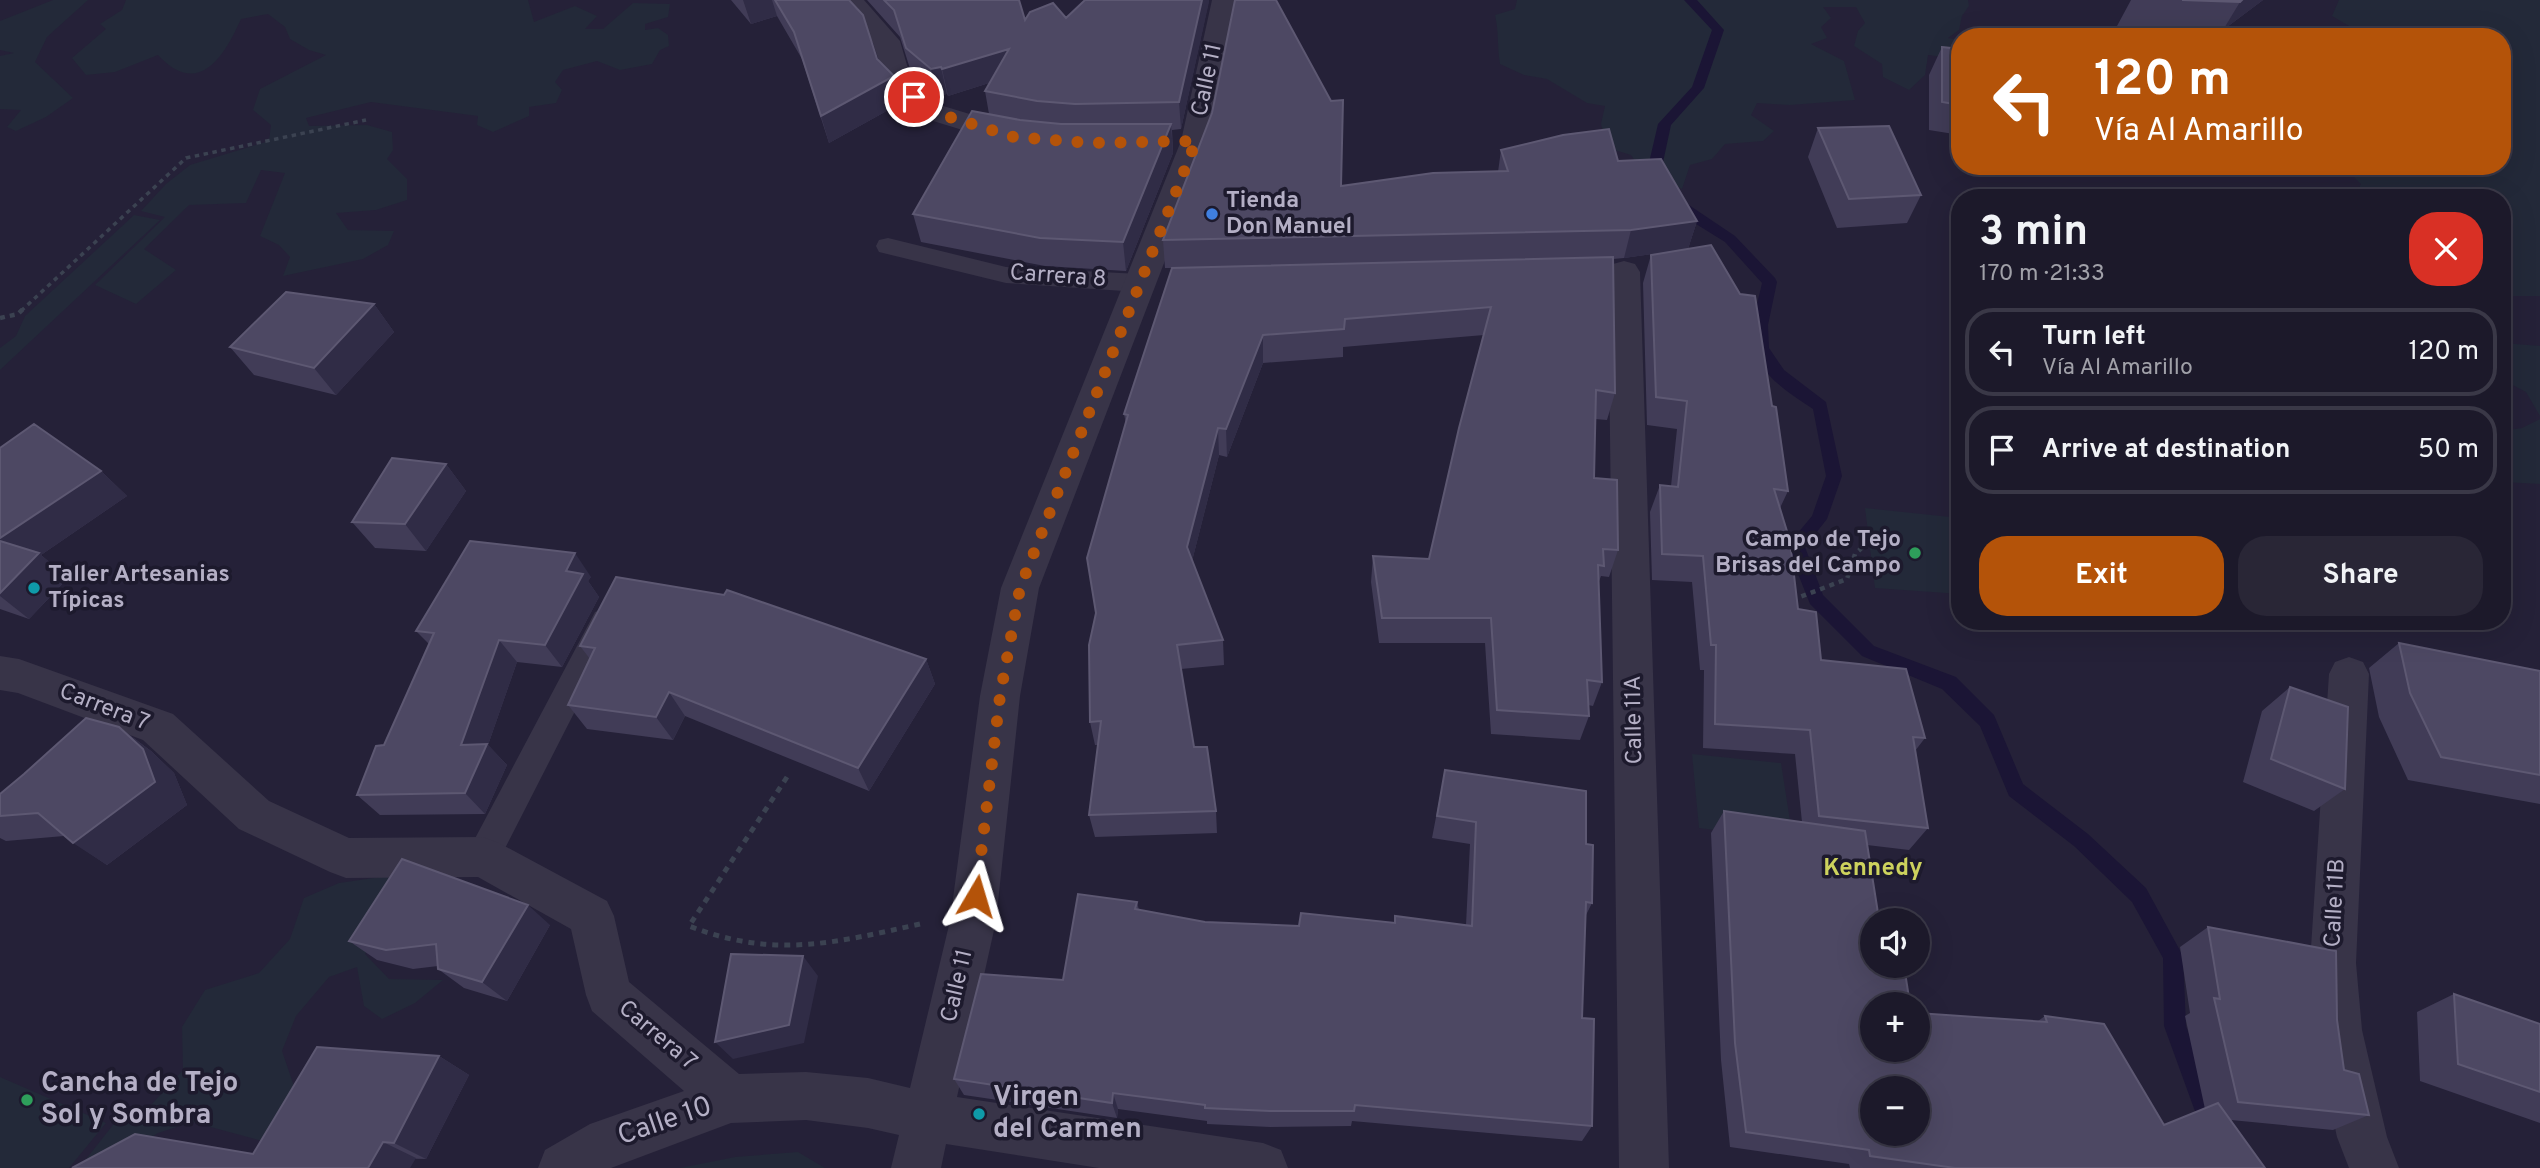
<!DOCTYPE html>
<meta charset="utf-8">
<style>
:root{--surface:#1c192a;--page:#292636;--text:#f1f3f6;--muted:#a0a0a8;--line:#3a3847;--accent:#b45309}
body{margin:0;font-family:Overpass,sans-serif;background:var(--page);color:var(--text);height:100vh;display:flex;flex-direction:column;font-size:26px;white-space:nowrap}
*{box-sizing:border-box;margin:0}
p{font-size:23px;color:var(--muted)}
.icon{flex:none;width:38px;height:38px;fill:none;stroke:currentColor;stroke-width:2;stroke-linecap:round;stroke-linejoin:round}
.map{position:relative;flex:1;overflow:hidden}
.sheet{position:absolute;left:1951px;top:189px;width:560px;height:441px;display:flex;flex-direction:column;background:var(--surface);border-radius:28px;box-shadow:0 7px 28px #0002,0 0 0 2px var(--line)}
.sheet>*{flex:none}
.guide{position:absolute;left:1951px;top:28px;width:560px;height:147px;border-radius:28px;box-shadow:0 7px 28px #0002,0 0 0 2px var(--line);background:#b45309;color:#fff;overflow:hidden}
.buttons{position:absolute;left:1860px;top:908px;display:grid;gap:14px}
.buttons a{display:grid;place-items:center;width:70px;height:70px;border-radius:50%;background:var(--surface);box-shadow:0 7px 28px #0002,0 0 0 2px var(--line);font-size:35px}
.pin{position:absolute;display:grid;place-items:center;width:60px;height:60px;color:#fff;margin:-30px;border:4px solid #fff;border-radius:50%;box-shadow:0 2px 7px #0007}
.me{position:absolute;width:77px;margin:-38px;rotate:7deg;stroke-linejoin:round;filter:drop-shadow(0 0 5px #0008)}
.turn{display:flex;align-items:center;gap:24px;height:147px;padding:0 28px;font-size:32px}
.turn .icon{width:91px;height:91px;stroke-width:2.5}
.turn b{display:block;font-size:49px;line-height:60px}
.round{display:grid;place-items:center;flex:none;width:74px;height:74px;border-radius:28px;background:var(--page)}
.headline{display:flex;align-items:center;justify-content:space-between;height:119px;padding:0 28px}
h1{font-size:42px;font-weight:700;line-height:52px}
.primary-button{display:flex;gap:14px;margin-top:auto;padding:14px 28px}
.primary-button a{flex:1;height:80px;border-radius:28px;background:var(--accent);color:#fff;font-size:28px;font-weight:700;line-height:80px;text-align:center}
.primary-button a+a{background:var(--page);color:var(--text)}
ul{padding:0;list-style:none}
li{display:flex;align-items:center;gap:21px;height:88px;margin:0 14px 10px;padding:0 14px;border:4px solid var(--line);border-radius:28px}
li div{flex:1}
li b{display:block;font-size:26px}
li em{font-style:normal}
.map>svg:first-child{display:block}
.green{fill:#232939}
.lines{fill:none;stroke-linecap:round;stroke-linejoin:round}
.stream{fill:#1b1535;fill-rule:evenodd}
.path-far2{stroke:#3b4251;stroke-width:3.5;stroke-dasharray:4.5 4.5;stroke-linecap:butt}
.path-far1{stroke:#3b4251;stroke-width:4.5;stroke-dasharray:5 5;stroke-linecap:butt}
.path{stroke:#3b4251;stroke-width:5;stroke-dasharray:6 6;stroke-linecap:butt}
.lane{fill:#383448;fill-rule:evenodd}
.street{fill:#383448;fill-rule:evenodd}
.wall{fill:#413c57}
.shaded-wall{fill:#302c46}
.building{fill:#4d4863;stroke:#5d5872;stroke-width:2;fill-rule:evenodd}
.route{stroke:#b45309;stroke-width:12;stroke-dasharray:0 21.6}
.shop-dot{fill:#3f7fe0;stroke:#1d1a2d;stroke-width:2.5}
.leisure-dot{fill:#2e9e5b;stroke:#1d1a2d;stroke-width:2.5}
.culture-dot{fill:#0f9aa8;stroke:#1d1a2d;stroke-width:2.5}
.labels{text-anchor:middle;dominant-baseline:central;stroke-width:7;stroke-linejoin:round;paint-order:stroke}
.street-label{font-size:23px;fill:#b4afc5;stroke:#1d1a2d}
.poi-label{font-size:23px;font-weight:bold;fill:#b4afc5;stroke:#1d1a2d;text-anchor:start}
.neighbourhood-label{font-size:24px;font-weight:bold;fill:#cdd25d;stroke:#1d1a2d}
.near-poi-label{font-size:28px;font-weight:bold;fill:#b4afc5;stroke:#1d1a2d;text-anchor:start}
.near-street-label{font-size:28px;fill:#b4afc5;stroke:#1d1a2d}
</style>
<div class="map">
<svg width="2540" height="1168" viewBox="0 0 2540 1168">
<rect width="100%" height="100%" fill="#252138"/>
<path class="green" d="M53,0h35l-41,37 -12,25 38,36 -27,19 -30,14 -9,-4 14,-17 -21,-1v-53l14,-3 -14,-3v-29z
M126,0h402l6,22 41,-16 22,10 -12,13h18l30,-26 37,1 -2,13 -23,7v6l13,-2 10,7 1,11 -9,4 -8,14 -32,6 -23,-9 -34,9 -8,12 7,8 -6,13 -27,4v9l-36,16 -16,-7 1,-9 -107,-14 -65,16 3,8 58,-1 25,7 1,18 -6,9 20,20v21l-31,10 -40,3 12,17 46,1 -6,14 -25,14 -80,17 7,-19 -11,-12 -19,-9 25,-63 -24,-3 -15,33 -57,2 -45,44 32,21 -40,34 -41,-19 70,-68 -24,-6 25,-27 24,-19 79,-24 2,-16 -18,-15 7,-21 66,-34 -17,-5 -19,-11 -5,-12 -17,-13 -27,5c-11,24 -32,69 -66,50 -6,-3 -12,-9 -17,-14l-43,17 -29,3 -14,-17 34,-29 -6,-5 22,-14z
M1517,0h451l1,6 -7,10 -3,14 -11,8 12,2v19l-32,-4 -3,20 -16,15 -26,-13 -1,-13 -28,-18 4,-15 7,-8 -9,-16h-33l8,11 -10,9 6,11 -16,6 33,17 11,39 -65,5 -33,-2 -6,12 23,16 -11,10 -38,3 -13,15 -22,6 -8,24 -40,-18 -11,-16 -23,-7 -7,-24 4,-18 -18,-3 -40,-24 -23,-4 -24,-11c-3,-18 -1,-32 -5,-49l20,-6z
M2339,0h201v296h-37l-1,-98h-148l7,-14 -9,-9v-9h150v-129h-146l-7,-11 -17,-10z
M134,215l26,5 -160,150v-22l16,-12 9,-20z
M2503,343l37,3v70l-14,-24 -23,-12z
M2540,419v65l-37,-2v-51l19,-3z
M1865,508l95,10v76l-85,-6z
M1692,754l89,9 12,77 -94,-12z
M387,876l21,14 -43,64 24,25 54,1 -28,23 -33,16 -18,-13 -7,-39 -28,10 -33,39 -14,35 13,38 -29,53 -74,-20 -34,11 -55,35h-24l45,-57 27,-6 32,-35 -1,-43 23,-37 54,-17 31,-34 14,-41 35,-15z
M0,1077l106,46 -37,45h-69z
M798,1152l27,16h-145l55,-11z"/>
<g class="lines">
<path class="stream" d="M1684,0h13l27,30 -20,58 -33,37 -9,42 4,14 -7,4 -7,-4 -4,-14 10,-43 34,-37 20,-57z
M1677,197l58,39 40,42 2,4 -9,43 1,23 15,22 42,32 16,74 -15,43 -22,28 18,48 51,51 82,31 38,38 29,69 65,50 58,54 37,68 3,70 31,84 10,17 -3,8 -8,3 -8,-3 -8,-10 -36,-99 -1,-68 -31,-56 -58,-56 -65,-50 -29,-70 -38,-37 -80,-33 -52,-52 -23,-58 25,-30 14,-40 -13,-67c-23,-15 -58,-37 -61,-67 -1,-19 6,-40 10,-59l-37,-41 -45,-28 -10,-12z"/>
<path class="path-far2" d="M21,311l165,-153 180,-38"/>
<path class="path-far1" d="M0,318l18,-4 5,-5
M1792,600l55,-21 8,-25 9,-8"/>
<path class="path" d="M787,777l-98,149c85,33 145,17 231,-2"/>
<path class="lane" d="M888,238l118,29 133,7 9,3 4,6 -4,6 -9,3 -133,-9 -127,-31 -3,-6 3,-6z
M606,608l11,4 4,9 -126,247 -12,5 -12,-5 -5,-11 5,-11 124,-234z"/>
<path class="street" d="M837,0h27l36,41 11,38 29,26 85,26 5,6 -5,6 -10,3 -95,-29 -32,-29 -15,-45z
M1212,0h26l-27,141 -172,447 -19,108 -24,225 -39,176 306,46 18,7 7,18h-189l-153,-24 -5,24h-50l8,-33 -31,-7 -62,-8 -75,3 -120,45h-73l7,-18 45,-26 94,-33 -92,-80 -6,-16 -15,-66 -93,-52 -132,1 -16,-6 -91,-43 -96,-89 -125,-47 -18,-3v-34l19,3 154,55 96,87 80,37 134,-1 16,6 108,58 7,15 15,66 110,92 67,-2 62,6 42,10 40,-167 30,-225 21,-108 180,-447z
M1624,261l11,3 5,8 29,896h-50l-11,-896 5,-8z
M2349,657l14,5 6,12 -13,289 6,67 25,107 12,31h-50l-12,-31 -23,-107 -4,-67 19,-289 6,-12z"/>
</g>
<path class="wall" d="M731,0h118l28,59 17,17 7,27 -72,40 -27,-84 -25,-43 -26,8z
M867,0h152l6,20 41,-2 19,-18h124l-28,129 -9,1 1,23 -47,118 -81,-5 -124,-24 -8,-28 76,-100 -4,-23 4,-8 -41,13 -1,-2 -10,2 -25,-21 -12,-38z
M2131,0h132l-40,30 -106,-4z
M1942,47l18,2v86l-31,-5v-55z
M1818,128l103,67 -14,28 -70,5 -29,-71z
M1501,150l117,11 79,60 -9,28 84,157 16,85 -8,17 18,101 23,51 104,78 -10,13 13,77 -19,22 -42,-5 5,205 166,-29 7,-5 119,109 41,-16 -20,-93 5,-3 -10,-66 28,-20 129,93 7,50 25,45 -36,15 -102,-10 34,48h-415l-1,-4 -119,-17 -9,-87 -10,-227 13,-22 78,11 -7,-68 -92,-6 1,-78h-4l-8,-88 -40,-2 -2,-68 10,-27 11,1 6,-57 -30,-4 -4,-142 8,-28 15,-3 -42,6 -11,1 2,134 -8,27 -12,-1 -1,59 24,72 -9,27 -8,-1 -3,8 4,98 -9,24 -5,-1 1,11 -9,24 -89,-6 -6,-91h-106l-8,-61 2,-26 56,3 55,-224 -141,12v10l-80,6 -36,94 -8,-2 -27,106 31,79 1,25 -43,4 13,78 22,64 1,22 -122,4 -6,-22 9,-70h-3l-5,-23 6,-109 30,-189 -2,-10 48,-146h-7l-2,-28 178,-54 157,-14z
M374,304l20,28 -58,63 -82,-20 -24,-28z
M1960,446v60l-7,-49z
M0,448l101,23 26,25 -86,59 27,23 -39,41 -29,-10z
M446,464l20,27 -40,60 -51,-3 -23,-26z
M591,577l-3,4 11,16 -37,70 -45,-5 -29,83 19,20 -22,49 -105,1 -23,-20 27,-50 45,-101 -13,-13z
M2399,643l141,28v133l-132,-24 -29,-63 -10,-49z
M580,646l346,13 9,25 -66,107 -184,-75 -12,24 -86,-11 -19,-24 22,-46z
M2290,687l55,102 -31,22 -71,-29 19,-71z
M119,727l32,24 23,22 13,32 -80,60 -43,-29 -58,5 -6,-3v-44l24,-20z
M1445,770l141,74 6,59 -7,14 -3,101 10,108 -10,15 -230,-20 -1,5 -81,1 -63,-3v-3l-89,-12 -1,9 -153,-23 -10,-16 109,-99 74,-78 2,8 66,12 94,4 95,-3 1,-7 71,9 4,-81 -38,-6z
M550,925l-43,76 -43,-13 -26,-19v-3l-25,3 -36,-9 -28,-19z
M2454,994l86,30v99l-120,-42 -3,-69z
M439,1056l30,19 -43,84 -173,-5z"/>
<path class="shaded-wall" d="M743,0h29l5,16 -26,8z
M1202,0h7v2l-28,127 -2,-27z
M2242,0h21l-40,30 17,-28z
M1009,49l5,26 -66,21 -6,-27z
M941,67l6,27 -10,2 -6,-27z
M894,76l7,27 -72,40 -8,-27z
M1171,124l2,29 -47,118 -3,-29z
M1697,221l-9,28 -64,9 7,-28z
M374,304l20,28 -58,63 -22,-27z
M1263,335v28l-36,94 -1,-28z
M1218,428l1,27 -30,118 -2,-26z
M446,464l20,27 -40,60 -21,-27z
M101,471l26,25 -86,59 27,23 -39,41 -29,-23v-58z
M575,553l16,24 -3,4 11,16 -37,70 -17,-22 21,-74z
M499,640l18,22 -29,83 19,20 -22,49 -20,-21 -4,-48z
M926,659l9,25 -66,107 -11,-23z
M669,692l16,24 -12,24 -17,-23z
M119,727l32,24 23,22 13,32 -80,60 -34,-22z
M528,905l22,20 -43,76 -25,-19z
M803,956l15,20 -14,67 -71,16 -18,-17z
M439,1056l30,19 -43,84 -32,-16z
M1113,1093l5,16 -1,9 -5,-15z
M383,1142l33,16 -6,10h-42z"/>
<path class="building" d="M775,0h74l14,15 14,44 17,17 -73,40 -27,-84z
M884,0h135l6,20 5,-8 23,-9 13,15 19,-18h117l-23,102 -104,2 -38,-3 -52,-10 24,-42 -67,20 -1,-2 -10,2 -25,-21 -12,-38z
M1235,0h41l55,101 12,-1 -2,86 92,-13 75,-2 -7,-21 62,-15 46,-6 9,32 43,-2 36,62 -66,9 -468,10 49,-127z
M2182,0h60l-2,2z
M1942,47l18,2v56l-18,-3z
M972,111l48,9 41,4h110l-48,118 -83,-4 -127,-24z
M1889,126l32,69 -72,4 -31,-71z
M1711,245l29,49 15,2 17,110 4,1 12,84 -14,-2 16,52 8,68 18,3 5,48 85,9 19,69 -12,-1 15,91 -109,-12 -9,-86 -95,-6 1,-79h-5l-8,-89 -41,-2 -2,-69 18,2 9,-86 -31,-4 -5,-142z
M1613,257l2,136 -19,-3 -2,88 23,2 1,70 -15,-1 1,17 -6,-1 4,117 -15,-2 2,36 -92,-6 -6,-92h-109l-9,-62 56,3 30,-131 32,-121 -146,12 -1,10 -81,6 -37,94 -8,-1 -31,119 36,93 -46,5 17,102h13l9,64 -127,4 12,-94 -11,1 -1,-77 7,-32 -9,-55 41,-143 -4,-1 48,-146z
M286,292l88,12 -60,64 -84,-21z
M34,424l67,47 -101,67v-90z
M392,458l54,6 -41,60 -53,-2z
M0,541l39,12 -39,40z
M470,541l105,12 -9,18 17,3 -38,71 -46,-5 -38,105 26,-1 -22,49 -108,2 19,-49 8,-1 50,-112 -18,-2z
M616,577l108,18 3,-5 199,69 -68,109 -189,-76 -13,25 -88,-12 27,-57 -15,-2z
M2399,643l141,28v104l-99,-18 -31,-64z
M2290,687l58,20 -3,82 -74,-30z
M86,718l33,9 24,22 12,33 -82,61 -35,-30 -38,3v-22l24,-20z
M1445,770l141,21v53l7,1 -1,58 -6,-1 -4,116 12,1 -2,107 -237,-21 -1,6h-84l-65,-3v-3l-92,-12 -1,10 -158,-24 27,-105 82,6 15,-86 59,8 -2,7 70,13 94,4 2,-13 94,10v-7l77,10 4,-104 -39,-6z
M1724,811l141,20 13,82 19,2 1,5h-26v46h32l6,38h-38v46h46v-37l129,9 -2,-6 59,8 60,101 54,-22 47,65h-310l-85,-12 -1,-6 -123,-18 -11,-89zM1872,1088h46v46h-46z
M402,859l126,46 -46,77 -44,-13 -2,-25 -50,6 -37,-9z
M2208,927l128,24 1,69 7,50 15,4 10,41 -131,-13 -24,-104 6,1z
M731,954l72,2 -14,69 -74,17z
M2454,994l86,30v68l-82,-28z
M317,1047l122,9 -45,87 -11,-1 -15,26h-296l63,-34 118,20z"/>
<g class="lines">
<path class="route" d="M914,97l16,14 84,26 76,6 106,-2 -176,447 -20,108 -24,200"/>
</g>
<circle class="shop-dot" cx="1212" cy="214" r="7"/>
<g class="leisure-dot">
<circle cx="1915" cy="553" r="7"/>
<circle cx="27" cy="1100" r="7"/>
</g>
<g class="culture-dot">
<circle cx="34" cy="588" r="7"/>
<circle cx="979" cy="1114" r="7"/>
</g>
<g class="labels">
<g class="street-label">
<text transform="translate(1208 80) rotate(-78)">Calle 11</text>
<text transform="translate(1058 277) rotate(4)">Carrera 8</text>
<text transform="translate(104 708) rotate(21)">Carrera 7</text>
<text transform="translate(1635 720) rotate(-91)">Calle 11A</text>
<text transform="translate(2336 903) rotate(-87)">Calle 11B</text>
<text transform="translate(958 986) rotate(-77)">Calle 11</text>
<text transform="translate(657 1036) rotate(40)">Carrera 7</text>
</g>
<g class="poi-label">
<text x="1226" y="201">Tienda<tspan x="1226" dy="26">Don Manuel</tspan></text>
<text x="1901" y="540" text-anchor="end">Campo de Tejo<tspan x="1901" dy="26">Brisas del Campo</tspan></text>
<text x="48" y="575">Taller Artesanias<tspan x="48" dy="26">Típicas</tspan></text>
</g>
<g class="neighbourhood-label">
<text x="1873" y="869">Kennedy</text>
</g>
<g class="near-poi-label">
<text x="41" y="1084">Cancha de Tejo<tspan x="41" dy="32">Sol y Sombra</tspan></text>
<text x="993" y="1098">Virgen<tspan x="993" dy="32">del Carmen</tspan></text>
</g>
<g class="near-street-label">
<text transform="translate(665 1122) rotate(-19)">Calle 10</text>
</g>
</g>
</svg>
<div class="buttons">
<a><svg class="icon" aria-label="sound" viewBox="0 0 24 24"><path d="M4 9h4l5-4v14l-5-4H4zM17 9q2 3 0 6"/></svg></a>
<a>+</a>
<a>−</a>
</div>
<div class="pin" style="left:914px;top:97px;background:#d93025"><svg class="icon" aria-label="arrive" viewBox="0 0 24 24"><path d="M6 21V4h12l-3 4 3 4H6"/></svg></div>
<svg class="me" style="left:976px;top:896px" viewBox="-20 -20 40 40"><path d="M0-17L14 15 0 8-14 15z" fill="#b45309" stroke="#fff" stroke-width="4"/></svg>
<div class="guide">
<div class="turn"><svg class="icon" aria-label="left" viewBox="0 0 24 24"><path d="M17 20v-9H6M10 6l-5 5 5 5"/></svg><div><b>120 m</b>Vía Al Amarillo</div></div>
</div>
<section class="sheet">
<div class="headline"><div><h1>3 min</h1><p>170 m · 21:33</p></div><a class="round" style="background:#d93025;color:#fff"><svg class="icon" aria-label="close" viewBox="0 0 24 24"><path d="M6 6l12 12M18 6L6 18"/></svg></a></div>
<ul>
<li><svg class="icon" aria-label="left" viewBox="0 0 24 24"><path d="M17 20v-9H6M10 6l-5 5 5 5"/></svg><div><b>Turn left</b><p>Vía Al Amarillo</p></div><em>120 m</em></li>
<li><svg class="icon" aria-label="arrive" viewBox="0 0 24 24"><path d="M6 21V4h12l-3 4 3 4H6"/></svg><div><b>Arrive at destination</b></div><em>50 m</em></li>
</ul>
<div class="primary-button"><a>Exit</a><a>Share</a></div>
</section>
</div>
